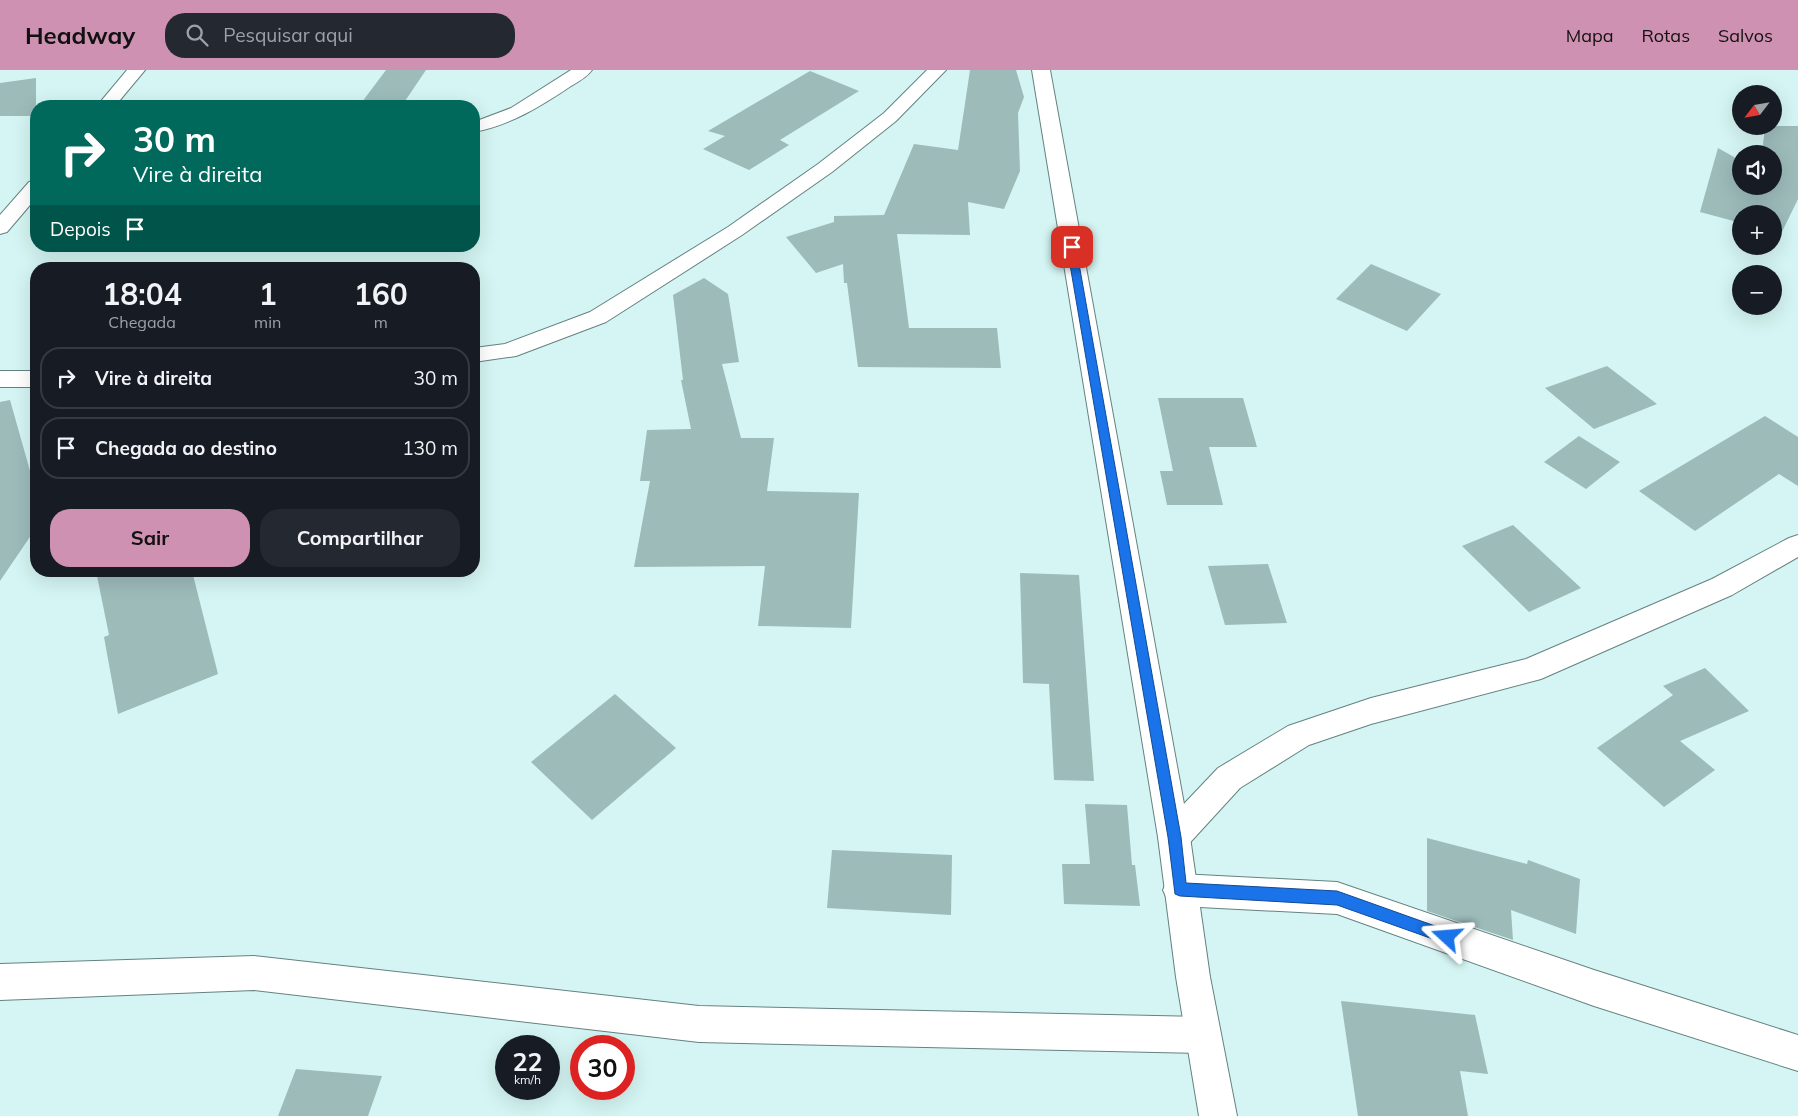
<!DOCTYPE html>
<html lang="pt">
<meta charset="utf-8">
<style>
:root{--surface:#171b24;--page:#242831;--text:#f1f3f6;--muted:#9ea1a6;--line:#363941;--accent:#cf91b2}
body{margin:0;font-family:Mulish,sans-serif;background:var(--page);color:var(--text);height:100vh;display:flex;flex-direction:column;font-size:19px;white-space:nowrap}
*{box-sizing:border-box;margin:0}
p{font-size:16px;color:var(--muted)}
.icon{flex:none;width:28px;height:28px;fill:none;stroke:currentColor;stroke-width:2;stroke-linecap:round;stroke-linejoin:round}
.map{position:relative;flex:1;overflow:hidden}
.panel{position:absolute;left:30px;top:192px;width:450px;height:315px;display:flex;flex-direction:column;background:var(--surface);border-radius:20px;box-shadow:0 5px 20px #0002}
.panel>*{flex:none}
.guide{position:absolute;left:30px;top:30px;width:450px;height:152px;border-radius:20px;box-shadow:0 5px 20px #0002;background:#00695c;color:#fff;overflow:hidden}
.needle{width:32px;rotate:239deg}
.fabs{position:absolute;left:1732px;top:15px;display:grid;gap:10px}
.fabs a{display:grid;place-items:center;width:50px;height:50px;border-radius:50%;background:var(--surface);box-shadow:0 5px 20px #0002;font-size:25px}
.speed{position:absolute;left:495px;top:965px;display:flex;gap:10px;font-size:25px;font-weight:700;text-align:center}
.speed>*{display:grid;place-content:center;width:65px;height:65px;border-radius:50%;background:var(--surface);box-shadow:0 5px 20px #0002;line-height:1}
.speed small{font-size:12px;font-weight:400}
.speed .limit{border:8px solid #d22;background:#fff;color:#111}
.pin{position:absolute;display:grid;place-items:center;width:42px;height:42px;color:#fff;margin:-21px;border-radius:10px;box-shadow:0 2px 8px #0006}
.me{position:absolute;width:55px;margin:-28px;rotate:289deg;stroke-linejoin:round;filter:drop-shadow(0 0 4px #0008)}
.turn{display:flex;align-items:center;gap:18px;height:105px;padding:0 20px;font-size:22px}
.turn .icon{width:65px;height:65px;stroke-width:2.5}
.turn b{display:block;font-size:35px;line-height:42px}
.then{display:flex;align-items:center;height:48px;padding:0 20px;background:#0003;gap:10px;font-size:19px}
.eta{display:flex;justify-content:space-evenly;align-items:center;height:85px;text-align:center}
.eta b{font-size:30px;font-weight:700;line-height:35px}
.action{display:flex;gap:10px;margin-top:auto;padding:10px 20px}
.action a{flex:1;height:58px;border-radius:20px;background:var(--accent);color:#111;font-size:20px;font-weight:700;line-height:58px;text-align:center}
.action a+a{background:var(--page);color:var(--text)}
ul{padding:0;list-style:none}
li{display:flex;align-items:center;gap:15px;height:62px;margin:0 10px 8px;padding:0 10px;border:2px solid var(--line);border-radius:20px}
li div{flex:1}
li b{display:block;font-size:19px}
li em{font-style:normal}
header{display:flex;align-items:center;gap:30px;box-sizing:border-box;height:70px;padding:0 25px;background:var(--accent);color:#111}
header strong{font-size:24px}
nav{display:flex;gap:28px;margin-inline-start:auto;font-size:18px}
.search{width:350px;height:45px;background:var(--page);display:flex;align-items:center;gap:12px;box-sizing:border-box;padding:0 18px;border-radius:20px;color:var(--muted);font-size:19px}
.map>svg:first-child{display:block}
.building{fill:#9cbbb9}
.lines{fill:none;stroke-linecap:round;stroke-linejoin:round}
.minor-casing{stroke:#648280;stroke-width:2}
.tertiary-casing{stroke:#648280;stroke-width:2}
.minor{fill:#fff;fill-rule:evenodd}
.tertiary{fill:#fff;fill-rule:evenodd}
.route{fill:#1a73e8;stroke:#114b97}
</style>
<header>
<strong>Headway</strong>
<div class="search"><svg class="icon" aria-label="search" viewBox="0 0 24 24"><circle cx="10" cy="10" r="6"/><path d="M15 15l6 6"/></svg>Pesquisar aqui</div>
<nav><a>Mapa</a><a>Rotas</a><a>Salvos</a></nav>
</header>
<div class="map">
<svg width="1798" height="1046" viewBox="0 0 1798 1046">
<rect width="100%" height="100%" fill="#d4f5f3"/>
<path class="building" d="M386,0h40l-23,34 -41,-2z
M970,0h46l8,27 -6,16 2,58 -16,38 -36,-7 2,33 -73,-1 12,94h88l4,40 -143,-1 -11,-84h-3l-1,-19 -27,9 -30,-36 48,-15v-6l50,-1 30,-71 44,6z
M810,1l49,20 -79,49 9,5 -40,25 -46,-21 22,-13 -17,-5z
M36,8v38h-36v-33z
M1765,56h33v73l-17,35 -7,-2v-18h-33v9l-41,-11 18,-64 23,13v25h33v-32h-12z
M1371,194l70,30 -34,37 -71,-32z
M704,208l24,16 11,68 -17,2 19,74h33l-7,53 92,2 -8,135 -93,-2 7,-60 -131,1 16,-86h-10l7,-51 44,-1 -10,-49h2l-10,-85z
M1607,296l50,38 -63,25 -49,-41z
M1158,328h85l14,49h-48l14,58h-56l-7,-34h13z
M10,330l26,92v36l-36,53v-179z
M1765,346l33,21v49l-19,-12 -84,57 -56,-40z
M1579,366l41,26 -34,27 -42,-27z
M1513,455l68,63 -52,24 -67,-66z
M1268,494l19,59 -62,2 -17,-59z
M96,501h96l26,103 -100,40 -14,-77 5,-2z
M1020,503l59,2 15,206 -40,-1 -5,-96 -26,-1z
M1705,598l44,43 -69,30 35,29 -51,37 -67,-59 76,-53 -10,-9z
M615,624l61,54 -84,72 -61,-58z
M1085,734l42,1 5,60h3l5,41 -76,-2 -2,-40h28z
M1427,768l100,26 1,-4 52,19 -4,55 -65,-24 2,30 -86,-29z
M832,780l120,5 -1,60 -124,-7z
M1341,931l134,14 13,59 -28,-3 8,45h-110z
M296,999l86,7 -14,40h-90z"/>
<g class="lines">
<defs>
<path id="minor" d="M127,0h18l-30,36h-18z
M571,0h21c-5,7 -14,12 -21,16 -31,21 -61,39 -97,46v-10l37,-14z
M36,110v18l-29,34 -7,2v-19l29,-33z
M1798,465v22l-66,38 -191,84 -170,45 -62,21 -69,43 -55,60 -11,4 -11,-4 -5,-11 5,-11 55,-58 70,-42 83,-28 155,-39 186,-80 77,-41z
M1180,804l157,8 257,88 204,65v36l-204,-65 -257,-92 -157,-8 -12,-5 -5,-11 5,-11z
M254,886l445,50 503,11 13,5 5,13 -5,13 -13,5 -503,-11 -445,-52 -254,10v-36z"/>
<path id="tertiary" d="M927,0h19l-50,51 -64,51 -90,63 -136,87 -90,34 -42,6v-14l31,-4 85,-32 138,-85 90,-63 66,-51z
M1032,0h18l140,767 20,140 27,139h-38l-23,-139 -18,-140z
M0,301h36v16h-36z"/>
</defs>
<use href="#minor" class="minor-casing"/>
<use href="#tertiary" class="tertiary-casing"/>
<use href="#minor" class="minor"/>
<use href="#tertiary" class="tertiary"/>
</g>
<path class="route" d="M1072,174l4,3 105,590 5,46 151,8 115,41 2,5 -2,5 -5,2 -110,-39 -157,-9 -5,-2 -7,-57 -101,-590z"/>
</svg>
<div class="fabs">
<a><svg class="needle" viewBox="-14 -14 28 28"><path d="M0-13l5 13h-10z" fill="#e53935"/><path d="M0 13l5-13h-10z" fill="#9ea1a6"/></svg></a>
<a><svg class="icon" aria-label="sound" viewBox="0 0 24 24"><path d="M4 9h4l5-4v14l-5-4H4zM17 9q2 3 0 6"/></svg></a>
<a>+</a>
<a>−</a>
</div>
<div class="speed"><div>22<small>km/h</small></div><div class="limit">30</div></div>
<div class="pin" style="left:1072px;top:177px;background:#d93025"><svg class="icon" aria-label="arrive" viewBox="0 0 24 24"><path d="M6 21V4h12l-3 4 3 4H6"/></svg></div>
<svg class="me" style="left:1447px;top:867px" viewBox="-20 -20 40 40"><path d="M0-17L14 15 0 8-14 15z" fill="#1a73e8" stroke="#fff" stroke-width="4"/></svg>
<div class="guide">
<div class="turn"><svg class="icon" aria-label="right" viewBox="0 0 24 24"><path d="M7 20v-9h11M14 6l5 5-5 5"/></svg><div><b>30 m</b>Vire à direita</div></div>
<div class="then">Depois<svg class="icon" aria-label="arrive" viewBox="0 0 24 24"><path d="M6 21V4h12l-3 4 3 4H6"/></svg></div>
</div>
<section class="panel">
<div class="eta">
<div><b>18:04</b><p>Chegada</p></div>
<div><b>1</b><p>min</p></div>
<div><b>160</b><p>m</p></div>
</div>
<ul>
<li><svg class="icon" aria-label="right" viewBox="0 0 24 24"><path d="M7 20v-9h11M14 6l5 5-5 5"/></svg><div><b>Vire à direita</b></div><em>30 m</em></li>
<li><svg class="icon" aria-label="arrive" viewBox="0 0 24 24"><path d="M6 21V4h12l-3 4 3 4H6"/></svg><div><b>Chegada ao destino</b></div><em>130 m</em></li>
</ul>
<div class="action"><a>Sair</a><a>Compartilhar</a></div>
</section>
</div>
